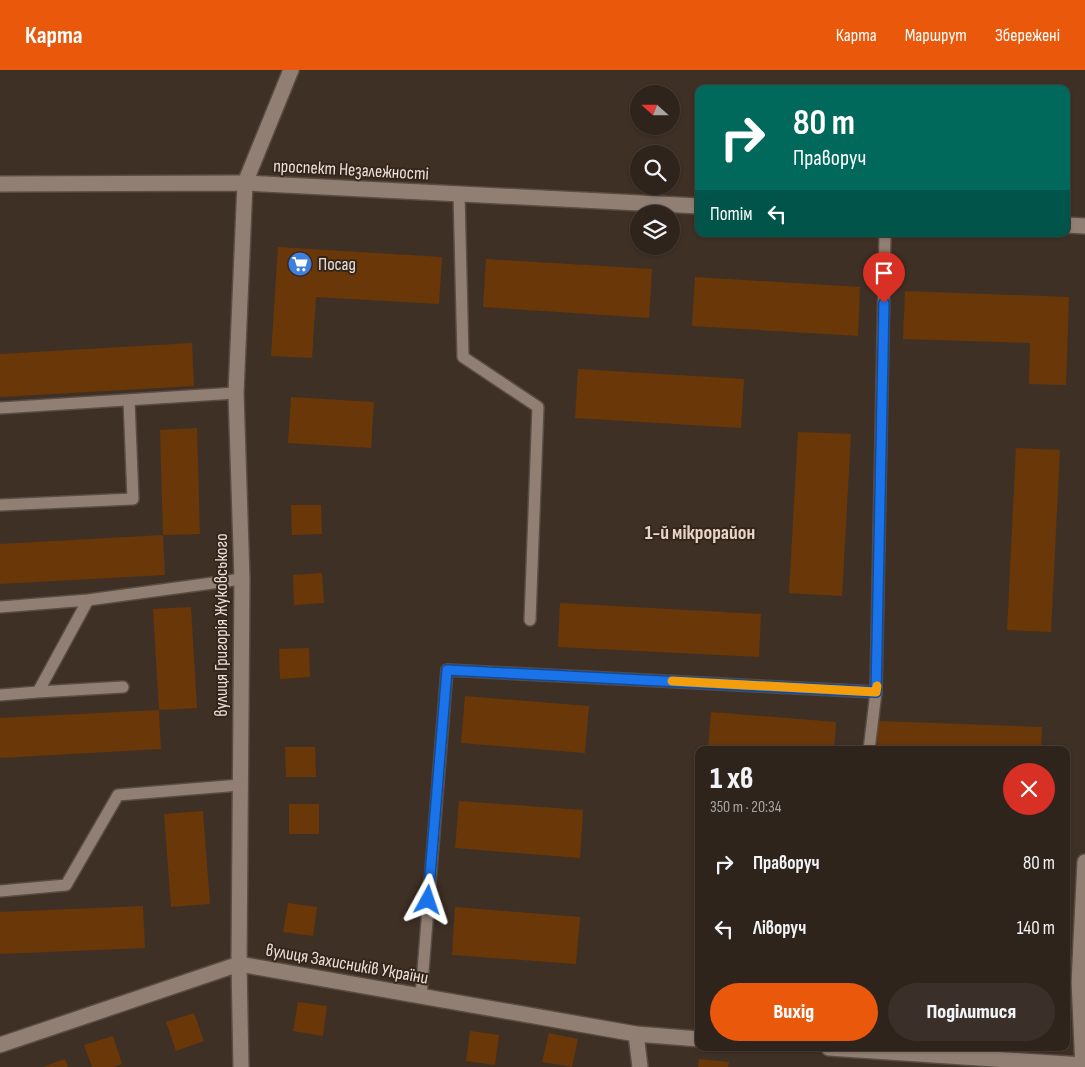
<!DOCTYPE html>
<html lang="uk">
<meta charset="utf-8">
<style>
:root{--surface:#2f241c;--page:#3b3029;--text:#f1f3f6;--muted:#a7a4a3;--line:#4a413b;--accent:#ea580c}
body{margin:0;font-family:"Sofia Sans Condensed",sans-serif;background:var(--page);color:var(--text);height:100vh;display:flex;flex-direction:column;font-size:19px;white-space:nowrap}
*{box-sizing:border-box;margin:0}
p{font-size:16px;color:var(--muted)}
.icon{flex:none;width:28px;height:28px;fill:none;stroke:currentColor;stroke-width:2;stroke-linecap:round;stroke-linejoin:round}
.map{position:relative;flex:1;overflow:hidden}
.drawer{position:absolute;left:695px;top:676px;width:375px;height:305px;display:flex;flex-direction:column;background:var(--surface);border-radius:10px;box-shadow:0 1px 4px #0004,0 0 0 1px var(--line)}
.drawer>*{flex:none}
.guide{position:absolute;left:695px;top:15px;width:375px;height:152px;border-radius:10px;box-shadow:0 1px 4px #0004,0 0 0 1px var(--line);background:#00695c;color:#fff;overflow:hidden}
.needle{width:32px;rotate:291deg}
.fabs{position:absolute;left:630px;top:15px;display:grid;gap:10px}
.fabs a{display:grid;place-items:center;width:50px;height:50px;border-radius:50%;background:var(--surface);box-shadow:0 1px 4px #0004,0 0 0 1px var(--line);font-size:25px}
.pin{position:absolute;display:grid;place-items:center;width:42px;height:42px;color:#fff;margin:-51px -21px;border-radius:50% 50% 50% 0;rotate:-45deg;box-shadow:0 0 5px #0007}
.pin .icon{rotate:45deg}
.me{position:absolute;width:55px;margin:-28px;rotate:5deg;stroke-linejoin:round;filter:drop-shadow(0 0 4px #0008)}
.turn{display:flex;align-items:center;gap:18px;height:105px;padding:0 15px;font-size:22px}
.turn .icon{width:65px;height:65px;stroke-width:2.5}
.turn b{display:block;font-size:35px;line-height:42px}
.then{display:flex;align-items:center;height:48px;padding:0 15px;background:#0003;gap:10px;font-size:19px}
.round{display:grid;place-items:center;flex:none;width:52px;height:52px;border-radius:26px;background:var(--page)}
.summary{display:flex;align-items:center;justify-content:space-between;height:85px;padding:0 15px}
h1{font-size:30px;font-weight:800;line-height:38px}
.primary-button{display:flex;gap:10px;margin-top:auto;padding:10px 15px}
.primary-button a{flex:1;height:58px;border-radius:30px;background:var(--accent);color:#fff;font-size:20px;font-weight:800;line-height:58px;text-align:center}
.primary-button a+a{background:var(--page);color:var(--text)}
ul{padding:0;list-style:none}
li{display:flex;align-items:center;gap:15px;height:65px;padding:0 15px}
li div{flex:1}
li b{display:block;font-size:19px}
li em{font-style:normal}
header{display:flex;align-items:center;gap:30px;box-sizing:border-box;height:70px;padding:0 25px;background:var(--accent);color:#fff}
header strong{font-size:24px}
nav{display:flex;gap:28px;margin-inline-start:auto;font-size:18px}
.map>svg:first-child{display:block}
.building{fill:#6a3708}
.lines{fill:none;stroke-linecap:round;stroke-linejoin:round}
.lane-casing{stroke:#594c43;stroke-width:14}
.street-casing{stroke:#594c43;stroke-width:18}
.secondary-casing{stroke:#594c43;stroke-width:18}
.lane{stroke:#917f73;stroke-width:11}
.street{stroke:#917f73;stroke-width:15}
.secondary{stroke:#917f73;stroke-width:15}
.route-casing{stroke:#114b97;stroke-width:12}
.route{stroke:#1a73e8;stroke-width:9}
.slow{stroke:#f59e0b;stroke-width:9}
.labels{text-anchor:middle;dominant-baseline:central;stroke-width:4;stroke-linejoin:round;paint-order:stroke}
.street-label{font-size:18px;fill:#ebe1db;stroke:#35261c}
.poi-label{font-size:18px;fill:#ebe1db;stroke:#35261c;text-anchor:start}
.quarter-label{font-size:20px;font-weight:bold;fill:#e9d5c7;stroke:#35261c}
</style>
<header>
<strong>Карта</strong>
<nav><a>Карта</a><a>Маршрут</a><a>Збережені</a></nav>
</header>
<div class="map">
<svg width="1085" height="997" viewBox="0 0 1085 997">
<rect width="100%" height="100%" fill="#3f3025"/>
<path class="building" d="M278,177l164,10 -3,47 -123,-7 -4,61 -41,-2z
M486,189l166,10 -3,49 -166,-11z
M695,207l165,10 -2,49 -166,-10z
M905,221l164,6 -3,88 -37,-1 1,-41 -127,-4z
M192,273l2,43 -194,11v-43z
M578,299l166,10 -3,49 -166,-10z
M291,327l83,5 -3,46 -83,-5z
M197,358l3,106 -37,1 -3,-105z
M798,362l53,2 -9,162 -53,-3z
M1016,378l44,2 -9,182 -44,-2z
M291,435h30l1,29 -30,1z
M163,465l2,40 -165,9v-40z
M322,503l2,30 -30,2 -1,-30z
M560,533l201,11 -2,43 -201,-10z
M191,537l6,101 -38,2 -6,-101z
M309,578l1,29 -30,2 -1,-30z
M465,626l124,10 -4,47 -124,-10z
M159,640l2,39 -161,9v-40z
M711,642l125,10 -2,28h-126z
M878,651l164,6 -1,23h-164z
M285,677h30l1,30h-30z
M459,731l124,9 -3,48 -125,-10z
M289,734h30v30h-30z
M203,741l7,93 -39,3 -7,-93z
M288,833l29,4 -4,29 -30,-4z
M143,836l2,42 -145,6v-42z
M455,837l125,10 -4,47 -124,-9z
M697,866h2v35l-4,-1z
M298,932l29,4 -4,30 -30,-5z
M194,943l10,28 -28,10 -10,-29z
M470,961l29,4 -4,30 -29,-4z
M549,963l29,6 -6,28 -30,-5z
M113,966l9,28 -8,3h-22l-8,-22z
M65,989l3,8h-25z
M699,989l30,3 -1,5h-30z"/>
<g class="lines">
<defs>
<path id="lane" d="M459,124l4,163 75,50 -8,213
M0,338l236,-15
M0,435l133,-6 -4,-99
M0,537l88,-7
M123,617l-85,5 50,-92 154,-21
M0,625l38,-3
M869,680l7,-58
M0,821l66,-6 52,-90 122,-10
M421,926l26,-326 429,22 9,-458"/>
<path id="street" d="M636,964l4,33
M241,997l-2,-103 3,-385 -6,-186 9,-210 46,-113
M1083,997l-4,-85 6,-120"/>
<path id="secondary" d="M0,114l245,-1 454,23
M1066,155l19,1
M0,975l239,-81 397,70 63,5
M829,978l254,17"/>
</defs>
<use href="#lane" class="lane-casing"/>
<use href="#street" class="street-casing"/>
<use href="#secondary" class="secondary-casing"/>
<use href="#lane" class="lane"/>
<use href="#street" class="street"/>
<use href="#secondary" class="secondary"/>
</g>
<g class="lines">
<defs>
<path id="route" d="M428,830l19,-230 429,22 8,-389"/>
</defs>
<use href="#route" class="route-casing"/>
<use href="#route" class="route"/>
<path class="slow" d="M672,611l204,11 1,-6"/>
</g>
<defs>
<symbol id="supermarket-disc" viewBox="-11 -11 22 22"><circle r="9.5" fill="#3f7fe0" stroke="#35261c"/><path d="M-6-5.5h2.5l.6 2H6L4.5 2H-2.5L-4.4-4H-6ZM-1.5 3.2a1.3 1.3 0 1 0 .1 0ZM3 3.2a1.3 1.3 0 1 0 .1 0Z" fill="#fff"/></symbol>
</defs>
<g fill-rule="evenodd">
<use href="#supermarket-disc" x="286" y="180" width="28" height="28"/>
</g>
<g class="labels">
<g class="street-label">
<text transform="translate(351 100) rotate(3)">проспект Незалежності</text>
<text transform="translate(221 555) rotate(-90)">вулиця Григорія Жуковського</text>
<text transform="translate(347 894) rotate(10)">вулиця Захисників України</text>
</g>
<g class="poi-label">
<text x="318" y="194">Посад</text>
</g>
<g class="quarter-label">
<text x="700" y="463">1-й мікрорайон</text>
</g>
</g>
</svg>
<div class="fabs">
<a><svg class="needle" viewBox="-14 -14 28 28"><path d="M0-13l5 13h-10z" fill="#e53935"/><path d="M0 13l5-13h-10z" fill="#a7a4a3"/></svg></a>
<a><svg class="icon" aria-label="search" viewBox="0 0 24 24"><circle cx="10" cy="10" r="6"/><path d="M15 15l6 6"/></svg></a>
<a><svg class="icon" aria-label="layers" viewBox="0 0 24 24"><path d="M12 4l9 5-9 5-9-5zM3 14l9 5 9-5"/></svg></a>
</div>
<div class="pin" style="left:884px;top:233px;background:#d93025"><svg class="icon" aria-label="arrive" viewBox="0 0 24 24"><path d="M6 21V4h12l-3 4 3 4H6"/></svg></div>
<svg class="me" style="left:428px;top:830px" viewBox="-20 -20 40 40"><path d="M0-17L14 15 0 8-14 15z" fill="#1a73e8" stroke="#fff" stroke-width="4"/></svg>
<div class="guide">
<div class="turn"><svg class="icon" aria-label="right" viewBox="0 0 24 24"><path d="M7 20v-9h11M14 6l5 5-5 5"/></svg><div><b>80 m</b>Праворуч</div></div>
<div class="then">Потім<svg class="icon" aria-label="left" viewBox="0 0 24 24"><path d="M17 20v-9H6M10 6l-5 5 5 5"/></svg></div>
</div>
<section class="drawer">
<div class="summary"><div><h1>1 хв</h1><p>350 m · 20:34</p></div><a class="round" style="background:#d93025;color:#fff"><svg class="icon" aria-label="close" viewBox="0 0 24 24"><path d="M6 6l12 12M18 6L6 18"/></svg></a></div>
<ul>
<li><svg class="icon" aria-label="right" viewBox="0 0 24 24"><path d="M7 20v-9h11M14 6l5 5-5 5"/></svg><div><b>Праворуч</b></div><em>80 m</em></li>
<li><svg class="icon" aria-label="left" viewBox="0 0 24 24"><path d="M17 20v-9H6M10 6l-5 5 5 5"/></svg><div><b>Ліворуч</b></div><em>140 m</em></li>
</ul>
<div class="primary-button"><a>Вихід</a><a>Поділитися</a></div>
</section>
</div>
